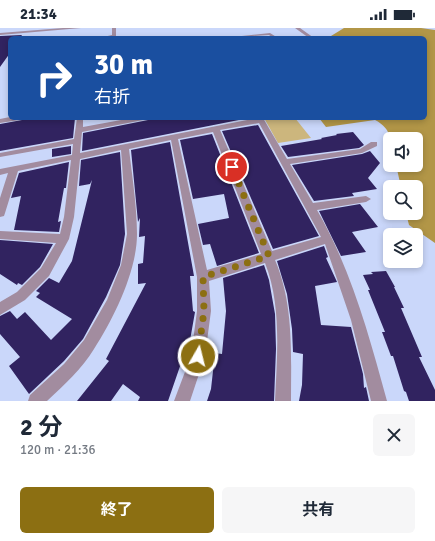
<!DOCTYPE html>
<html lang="ja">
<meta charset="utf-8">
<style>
:root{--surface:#fff;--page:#f6f6f7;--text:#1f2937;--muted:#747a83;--accent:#8c6f12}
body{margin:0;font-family:Signika,"Noto Sans JP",sans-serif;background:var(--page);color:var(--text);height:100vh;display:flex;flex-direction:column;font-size:15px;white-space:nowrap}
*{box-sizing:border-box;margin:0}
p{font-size:13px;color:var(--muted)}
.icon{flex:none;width:22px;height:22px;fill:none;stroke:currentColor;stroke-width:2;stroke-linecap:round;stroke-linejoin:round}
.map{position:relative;height:373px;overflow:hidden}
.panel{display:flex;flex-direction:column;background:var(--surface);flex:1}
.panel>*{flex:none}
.banner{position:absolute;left:8px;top:8px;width:419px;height:84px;border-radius:6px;box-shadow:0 2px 6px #0003;background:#1a4fa0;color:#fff;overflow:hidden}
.tools{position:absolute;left:383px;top:104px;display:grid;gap:8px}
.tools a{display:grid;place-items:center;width:40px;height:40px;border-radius:6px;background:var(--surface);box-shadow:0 2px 6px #0003;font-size:20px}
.pin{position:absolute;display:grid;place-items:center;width:34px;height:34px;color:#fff;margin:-17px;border:2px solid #fff;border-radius:50%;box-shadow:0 1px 4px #0007}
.me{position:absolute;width:44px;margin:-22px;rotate:8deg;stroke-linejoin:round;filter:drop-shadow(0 0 3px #0008)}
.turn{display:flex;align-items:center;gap:14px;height:84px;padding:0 20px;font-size:18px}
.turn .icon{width:52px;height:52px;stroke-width:2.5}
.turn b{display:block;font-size:28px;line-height:34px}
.round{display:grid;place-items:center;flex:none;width:42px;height:42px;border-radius:6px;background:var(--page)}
.head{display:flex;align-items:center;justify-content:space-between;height:68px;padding:0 20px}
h1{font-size:24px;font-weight:700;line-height:30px}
.cta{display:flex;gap:8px;margin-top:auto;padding:8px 20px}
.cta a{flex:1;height:46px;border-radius:6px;background:var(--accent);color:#fff;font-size:16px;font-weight:700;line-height:46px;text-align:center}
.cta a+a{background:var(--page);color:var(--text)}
.status{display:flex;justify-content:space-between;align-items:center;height:28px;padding:0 20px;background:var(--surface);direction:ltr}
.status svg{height:11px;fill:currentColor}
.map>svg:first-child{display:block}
.green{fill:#ccb67d}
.forest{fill:#b29647}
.building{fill:#312360}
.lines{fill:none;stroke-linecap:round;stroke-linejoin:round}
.minor{fill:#a28c9f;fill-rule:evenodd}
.route{stroke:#8c6f12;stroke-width:7;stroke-dasharray:0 12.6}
</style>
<div class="status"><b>21:34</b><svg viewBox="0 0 49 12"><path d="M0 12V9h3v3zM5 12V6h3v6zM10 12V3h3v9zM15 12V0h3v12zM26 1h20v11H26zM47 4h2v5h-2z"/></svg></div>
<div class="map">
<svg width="435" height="373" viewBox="0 0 435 373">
<rect width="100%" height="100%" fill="#cad7fa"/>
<path class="green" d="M264,90h31l16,20 -33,5z"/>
<path class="forest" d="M344,0h77l14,2v213l-26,-18 -3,-12h10v-26h-15l-5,-22h20v-26h-26c-1,-9 -7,-15 -15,-19l-49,7 -7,-9h106v-80h-90l-4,-2z"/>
<path class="building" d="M22,7l-2,3h-10v15l-10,14v-31z
M33,90h42l-2,20 -73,13v-27z
M158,90h91l-167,33 1,-18z
M258,97l61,111 -46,13 -51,-118z
M353,104l11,13 -5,3 -71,9 -7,-11 41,-7 -1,-1 16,-3 -1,-1z
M212,106l47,119 -42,13 -7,-22 -7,1 -5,-21 31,-6 -5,-24 -31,5 -13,-59z
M170,114l24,134h-4l3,35 2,1 -6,34h-2l-19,55h-30l2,-4 -17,-13 -12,17h-34l32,-40 -3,-2 40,-76 -8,1v-20l5,-1 2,-27 -6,1 1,-19 -2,4 -7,-72z
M71,118v8l-19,3v-8z
M370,123l10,12 -12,15 9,11 -25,4 2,3 -40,5 -22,-36 70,-11z
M120,124l5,82 -5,31 -14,32 -23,42 -19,22 -35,33 -20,-28 11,-9 -20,-23v-18l10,-5 7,8 8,-7 26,28 21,-21 -36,-22 4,-4 -4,-2 13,-13 10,5 13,-22 20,-81 -2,4 -11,2 2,-26z
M69,134l-3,26h-2l-6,34 3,-1 -2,11 -45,-2 7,-34 -10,2 8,-25z
M360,176l18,23 -26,5 14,20 -25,4 -22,-45z
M0,212l53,4 -13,23 -18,18 -4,-2 -1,2 -17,-11z
M324,218l4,11 -2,1 11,24 -22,4 6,39 30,2 12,47 1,14 2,-1 3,14h-70l3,-16 1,-31 -10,-2 -1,-23 -5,-35 -10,-33z
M264,237l5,15 6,34 1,35 -2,52h-67l4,-12 4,-36 7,1 4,-43 -3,-33z
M386,243l9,16h-1l10,21h-3l21,49h-3l16,33v11h-26l-3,-9 -2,-1 -11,-35h-2l-9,-24h3l-17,-42h2l-7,-15 10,-1 -2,-2z"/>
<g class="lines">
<path class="minor" d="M63,0h18l-81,7v-2z
M112,0h4v9l-17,1 13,-3z
M295,0h5l14,10h-5z
M270,5l8,5h-5l-4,-3 -46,3z
M10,89v1h12l-3,2 -19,3v-4z
M77,90h6v9l49,-9h14l-3,2 -61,12 -2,21 177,-35h6l24,41 73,-10 11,-7h6v4l-15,7 -72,11 23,39 53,-7 5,3 -5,3 -49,8c34,59 52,125 70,191h-16l-20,-81 -26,-76 -50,16c19,44 16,94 16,141h-16c2,-45 7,-95 -10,-138l-56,18 2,30 -6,45 -15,45h-16l17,-45 6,-45v-34l-26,-137 -42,9c3,26 8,58 8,85 0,37 -23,84 -43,115 -12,20 -30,36 -47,52h-19l2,-6 34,-31 20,-24 23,-40 14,-35 6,-31 -6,-84 -41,9 -6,58 -5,22 -20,37 -24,24 -25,15v-13l17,-10 24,-24 15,-25 -56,-4v-8l60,3 4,-17 7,-57 -53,11 -13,42 -1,3 -4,1v-19l8,-25 -8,2v-6l72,-14 1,-11 -73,13v-4l74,-14zM259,95l62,114 -49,14 -52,-121zM213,104l48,122 -54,16 -29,-131z"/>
</g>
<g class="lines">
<path class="route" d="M198,328l6,-45 -1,-34 66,-21 -37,-89"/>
</g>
</svg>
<div class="tools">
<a><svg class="icon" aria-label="sound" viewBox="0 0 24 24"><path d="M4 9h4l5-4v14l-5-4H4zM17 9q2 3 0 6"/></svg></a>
<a><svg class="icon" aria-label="search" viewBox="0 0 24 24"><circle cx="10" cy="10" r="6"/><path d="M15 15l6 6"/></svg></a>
<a><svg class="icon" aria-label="layers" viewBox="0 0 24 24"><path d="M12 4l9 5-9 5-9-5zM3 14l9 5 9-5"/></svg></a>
</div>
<div class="pin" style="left:232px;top:139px;background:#d93025"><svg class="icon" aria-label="arrive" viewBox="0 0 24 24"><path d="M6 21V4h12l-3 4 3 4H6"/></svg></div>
<svg class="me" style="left:198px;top:328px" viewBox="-20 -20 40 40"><circle r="17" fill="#8c6f12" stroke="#fff" stroke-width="3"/><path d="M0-11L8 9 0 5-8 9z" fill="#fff"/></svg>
<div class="banner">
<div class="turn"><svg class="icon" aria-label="right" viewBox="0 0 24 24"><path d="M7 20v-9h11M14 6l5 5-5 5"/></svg><div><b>30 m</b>右折</div></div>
</div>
</div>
<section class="panel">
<div class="head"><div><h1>2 分</h1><p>120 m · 21:36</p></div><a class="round"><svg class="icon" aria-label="close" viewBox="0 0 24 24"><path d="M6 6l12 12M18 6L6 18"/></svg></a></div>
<div class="cta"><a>終了</a><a>共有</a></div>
</section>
